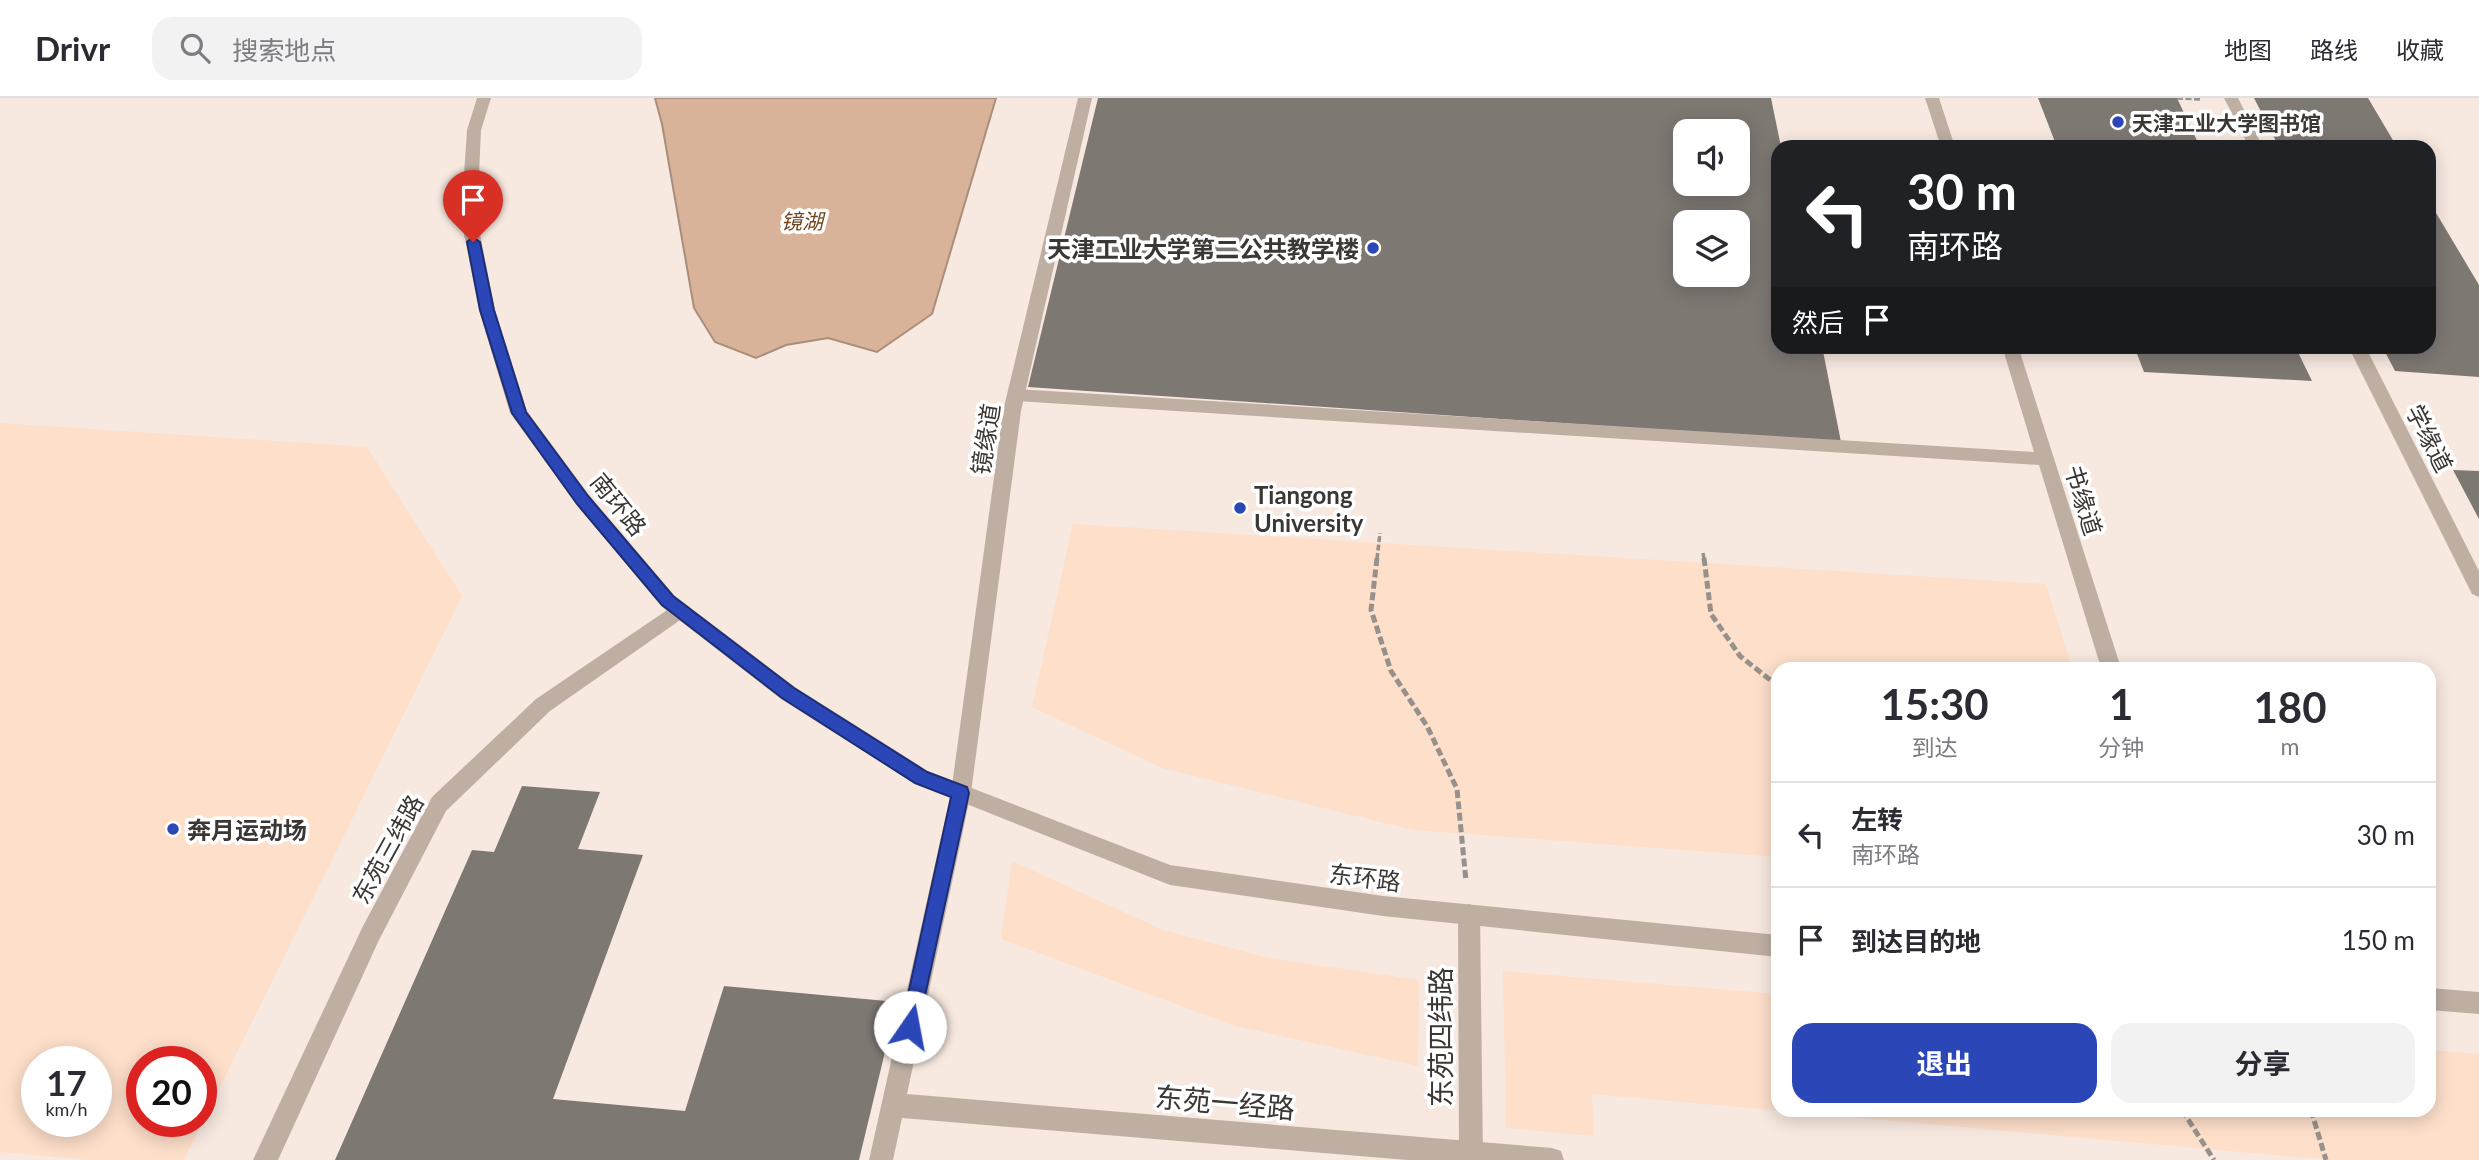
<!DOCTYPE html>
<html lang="zh">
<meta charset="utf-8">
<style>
:root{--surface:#fff;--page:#f2f2f3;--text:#2b2b33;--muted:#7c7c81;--line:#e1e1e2;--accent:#2b47b7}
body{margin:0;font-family:Lato,"Noto Sans SC",sans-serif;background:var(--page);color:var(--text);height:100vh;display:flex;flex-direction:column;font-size:26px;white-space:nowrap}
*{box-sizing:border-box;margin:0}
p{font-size:23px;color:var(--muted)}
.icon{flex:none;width:38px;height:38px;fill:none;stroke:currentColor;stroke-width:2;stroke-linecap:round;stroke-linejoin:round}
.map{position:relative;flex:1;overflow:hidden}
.side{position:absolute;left:1771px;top:564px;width:665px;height:455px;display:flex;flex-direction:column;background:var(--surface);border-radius:21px;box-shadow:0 4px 18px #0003}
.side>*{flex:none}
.top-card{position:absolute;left:1771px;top:42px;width:665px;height:214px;border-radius:21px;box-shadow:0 4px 18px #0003;background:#202124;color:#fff;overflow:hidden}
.controls{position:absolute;left:1673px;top:21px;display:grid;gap:14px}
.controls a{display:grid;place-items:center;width:77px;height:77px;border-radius:14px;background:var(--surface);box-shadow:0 4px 18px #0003;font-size:35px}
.speed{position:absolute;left:21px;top:948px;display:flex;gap:14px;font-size:35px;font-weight:700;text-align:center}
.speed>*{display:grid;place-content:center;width:91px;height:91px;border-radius:50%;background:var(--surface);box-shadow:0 4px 18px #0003;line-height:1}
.speed small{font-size:18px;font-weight:400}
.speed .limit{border:10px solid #d22;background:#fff;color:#111}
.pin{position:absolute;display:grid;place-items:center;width:60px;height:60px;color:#fff;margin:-72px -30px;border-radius:50% 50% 50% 0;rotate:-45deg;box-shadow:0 0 7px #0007}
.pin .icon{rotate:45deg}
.me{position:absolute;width:77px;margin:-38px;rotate:12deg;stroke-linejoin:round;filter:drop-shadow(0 0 5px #0008)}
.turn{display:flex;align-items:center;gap:24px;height:147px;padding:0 21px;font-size:32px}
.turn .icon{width:91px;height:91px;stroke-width:2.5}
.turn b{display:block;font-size:49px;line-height:60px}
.then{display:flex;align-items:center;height:66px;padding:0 21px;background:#0003;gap:14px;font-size:26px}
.eta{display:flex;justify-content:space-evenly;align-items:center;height:119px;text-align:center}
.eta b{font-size:42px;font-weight:700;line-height:49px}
.cta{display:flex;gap:14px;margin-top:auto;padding:14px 21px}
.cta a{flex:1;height:80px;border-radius:21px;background:var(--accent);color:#fff;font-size:28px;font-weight:700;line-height:80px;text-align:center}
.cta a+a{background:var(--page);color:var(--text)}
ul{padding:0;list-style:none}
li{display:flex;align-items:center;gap:21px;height:105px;padding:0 21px;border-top:2px solid var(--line)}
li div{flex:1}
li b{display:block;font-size:26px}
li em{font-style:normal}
header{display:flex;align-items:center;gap:42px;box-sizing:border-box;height:98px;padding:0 35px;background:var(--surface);border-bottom:2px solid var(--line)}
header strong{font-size:33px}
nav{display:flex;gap:38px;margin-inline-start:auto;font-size:24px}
.search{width:490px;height:63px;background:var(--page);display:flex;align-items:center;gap:18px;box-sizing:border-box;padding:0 24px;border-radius:21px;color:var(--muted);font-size:26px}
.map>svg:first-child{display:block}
.built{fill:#f7e9e0;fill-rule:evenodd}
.green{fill:#fddfca;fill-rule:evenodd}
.water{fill:#d8b399;stroke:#a98e7b;stroke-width:2}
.building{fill:#7e7873;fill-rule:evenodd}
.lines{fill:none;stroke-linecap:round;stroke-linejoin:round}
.path-far1{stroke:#96918d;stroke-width:3.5;stroke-dasharray:6 2.5;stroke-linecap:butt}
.path{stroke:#96918d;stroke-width:5;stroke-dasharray:8 3.5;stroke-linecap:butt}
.service{fill:#bfafa3;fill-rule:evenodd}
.minor{fill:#bfafa3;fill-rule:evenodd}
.tertiary{fill:#bfafa3;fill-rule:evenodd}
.route{fill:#2b47b7;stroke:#1c2e77;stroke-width:2}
.poi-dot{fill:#2b47b7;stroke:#fff;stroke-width:2.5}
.labels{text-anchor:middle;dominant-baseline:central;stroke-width:7;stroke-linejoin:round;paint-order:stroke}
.far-poi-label{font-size:21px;font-weight:bold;fill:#3a3735;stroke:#fff;text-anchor:start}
.far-water-label{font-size:21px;font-style:italic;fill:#75451d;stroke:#fff}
.poi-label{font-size:24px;font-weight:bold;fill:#3a3735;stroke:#fff;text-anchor:start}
.street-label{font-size:24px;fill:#3a3735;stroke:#fff}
.near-street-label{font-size:28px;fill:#3a3735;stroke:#fff}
</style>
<header>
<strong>Drivr</strong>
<div class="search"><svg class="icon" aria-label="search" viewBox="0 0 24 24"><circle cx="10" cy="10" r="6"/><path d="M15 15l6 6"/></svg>搜索地点</div>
<nav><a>地图</a><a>路线</a><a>收藏</a></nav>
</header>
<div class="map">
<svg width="2479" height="1062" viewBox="0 0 2479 1062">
<rect width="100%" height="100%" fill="#fcf5f0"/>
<path class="built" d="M0,0h2479v1062h-2479zM1685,33h53v53h-53zM1778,49h651v199h-651zM1685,124h53v53h-53zM1778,570h651v442h-651zM37,964h59v60h-59zM142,964h59v60h-59z"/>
<path class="green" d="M0,325l367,24 95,149 -278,564h-96l-88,-8zM37,964h59v60h-59zM142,964h59v60h-59z
M1073,426l973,60 26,84h-294v189l-365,-27 -251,-62 -130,-61z
M1012,763l151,69 106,28 150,22 -1,86 -183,-40 -234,-87z
M1503,873l275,23v116h651v-60l50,4v106h-148l-739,-66 2,42 -88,-8z"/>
<path class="water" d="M655,0h341l-64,216 -55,38 -49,-14 -42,7 -30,13 -41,-16 -21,-34 -32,-184z"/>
<path class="building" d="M1098,0h673l10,49h-3v199h44l19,96 -813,-55zM1685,33h53v53h-53zM1685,124h53v53h-53z
M2038,0h139l23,49h-143z
M2254,0h114l29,49h-118z
M2429,103l50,84v92l-84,-6 -13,-25h47z
M2134,248h161l17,35 -168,-9z
M2453,372l26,1v48z
M522,688l78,6 -22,57 65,6 -90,244 132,12 39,-125 173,16 -38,158h-524l137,-310 22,2z"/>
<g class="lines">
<path class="path-far1" d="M2177,0l24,1
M1703,455l1,6
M1377,461l3,-26"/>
<path class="path" d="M1377,460l-6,52 20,61 36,55 30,63 9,92
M1704,460l7,56 29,42 38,30
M2182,1012l32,50
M2311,1012l15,50"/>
<path class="service" d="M1925,0h14l16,49h-14z
M2002,248h16l103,322h-20l-62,-203 -1023,-64 -9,-6 9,-6 1018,63z
M961,686l7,2 3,7 -64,301 645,54 9,3 3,9h-157l-505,-42 -9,42h-24l82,-367 3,-7z"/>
<path class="minor" d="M1078,0h14l-71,313 -50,382 -3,7 -7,2 -7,-2 -3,-7 52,-382z
M2224,0h14l25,49h-14z
M2348,248h17l114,225v26l-7,-3z
M679,504l7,2 3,6 -3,6 -136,95 -104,100 -67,129 -101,220h-25l110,-234 69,-129 104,-98z
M1469,806l8,3 3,7 3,246h-24l-1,-246 3,-7z"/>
<path class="tertiary" d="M477,0h14l-10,32 -4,89 18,91 32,101 62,84 86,101 120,91 133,84 242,94 213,31 395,39v22l-395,-41 -213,-31 -256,-102 -133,-84 -120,-93 -84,-101 -67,-92 -31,-103 -18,-91 6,-89z
M2429,890l50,4v22l-50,-4z"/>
</g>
<path class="route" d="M473,139l7,5 14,68 32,102 62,84 85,100 121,92 133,84 40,15 2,6 -52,240 -7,3 -6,-3 -3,-6 50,-230 -36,-14 -133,-85 -120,-93 -85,-101 -65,-91 -32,-103 -13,-68z"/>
<g class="poi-dot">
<circle cx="2118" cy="24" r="7"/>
<circle cx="1373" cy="150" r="7"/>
<circle cx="1240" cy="410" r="7"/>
<circle cx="173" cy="731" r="7"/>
</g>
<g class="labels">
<g class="far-poi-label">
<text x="2132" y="24">天津工业大学图书馆</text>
</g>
<g class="far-water-label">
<text x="802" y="122">镜湖</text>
</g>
<g class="poi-label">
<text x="1359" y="150" text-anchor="end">天津工业大学第二公共教学楼</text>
<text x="1254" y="396">Tiangong<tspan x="1254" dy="28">University</tspan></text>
<text x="187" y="731">奔月运动场</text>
</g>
<g class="street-label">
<text transform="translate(2430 340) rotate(63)">学缘道</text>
<text transform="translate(985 341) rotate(-81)">镜缘道</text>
<text transform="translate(2084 402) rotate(73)">书缘道</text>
<text transform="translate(619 406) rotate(51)">南环路</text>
<text transform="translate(387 751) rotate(-61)">东苑三纬路</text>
<text transform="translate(1365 779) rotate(7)">东环路</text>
</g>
<g class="near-street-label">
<text transform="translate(1440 939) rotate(-90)">东苑四纬路</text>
<text transform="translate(1225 1004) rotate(5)">东苑一经路</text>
</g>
</g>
</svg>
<div class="controls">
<a><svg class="icon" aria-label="sound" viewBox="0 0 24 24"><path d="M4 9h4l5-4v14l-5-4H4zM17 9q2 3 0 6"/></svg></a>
<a><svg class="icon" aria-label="layers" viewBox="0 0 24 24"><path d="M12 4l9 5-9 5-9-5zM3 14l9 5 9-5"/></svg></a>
</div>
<div class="speed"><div>17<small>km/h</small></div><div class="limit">20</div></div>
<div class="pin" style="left:473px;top:144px;background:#d93025"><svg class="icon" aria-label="arrive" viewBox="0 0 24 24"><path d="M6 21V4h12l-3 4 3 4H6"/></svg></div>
<svg class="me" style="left:910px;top:929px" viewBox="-20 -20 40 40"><circle r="19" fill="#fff"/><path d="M0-13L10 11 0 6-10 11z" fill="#2b47b7"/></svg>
<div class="top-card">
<div class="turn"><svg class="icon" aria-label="left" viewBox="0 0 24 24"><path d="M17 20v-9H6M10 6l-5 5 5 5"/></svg><div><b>30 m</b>南环路</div></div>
<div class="then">然后<svg class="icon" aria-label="arrive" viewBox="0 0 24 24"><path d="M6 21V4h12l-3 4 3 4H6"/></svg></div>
</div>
<section class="side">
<div class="eta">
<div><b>15:30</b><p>到达</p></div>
<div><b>1</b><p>分钟</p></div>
<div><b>180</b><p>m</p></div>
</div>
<ul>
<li><svg class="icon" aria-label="left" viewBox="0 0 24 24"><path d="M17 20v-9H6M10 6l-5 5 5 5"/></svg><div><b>左转</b><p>南环路</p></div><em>30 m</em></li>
<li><svg class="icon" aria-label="arrive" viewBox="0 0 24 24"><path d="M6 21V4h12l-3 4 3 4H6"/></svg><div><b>到达目的地</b></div><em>150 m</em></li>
</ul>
<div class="cta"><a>退出</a><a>分享</a></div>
</section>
</div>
